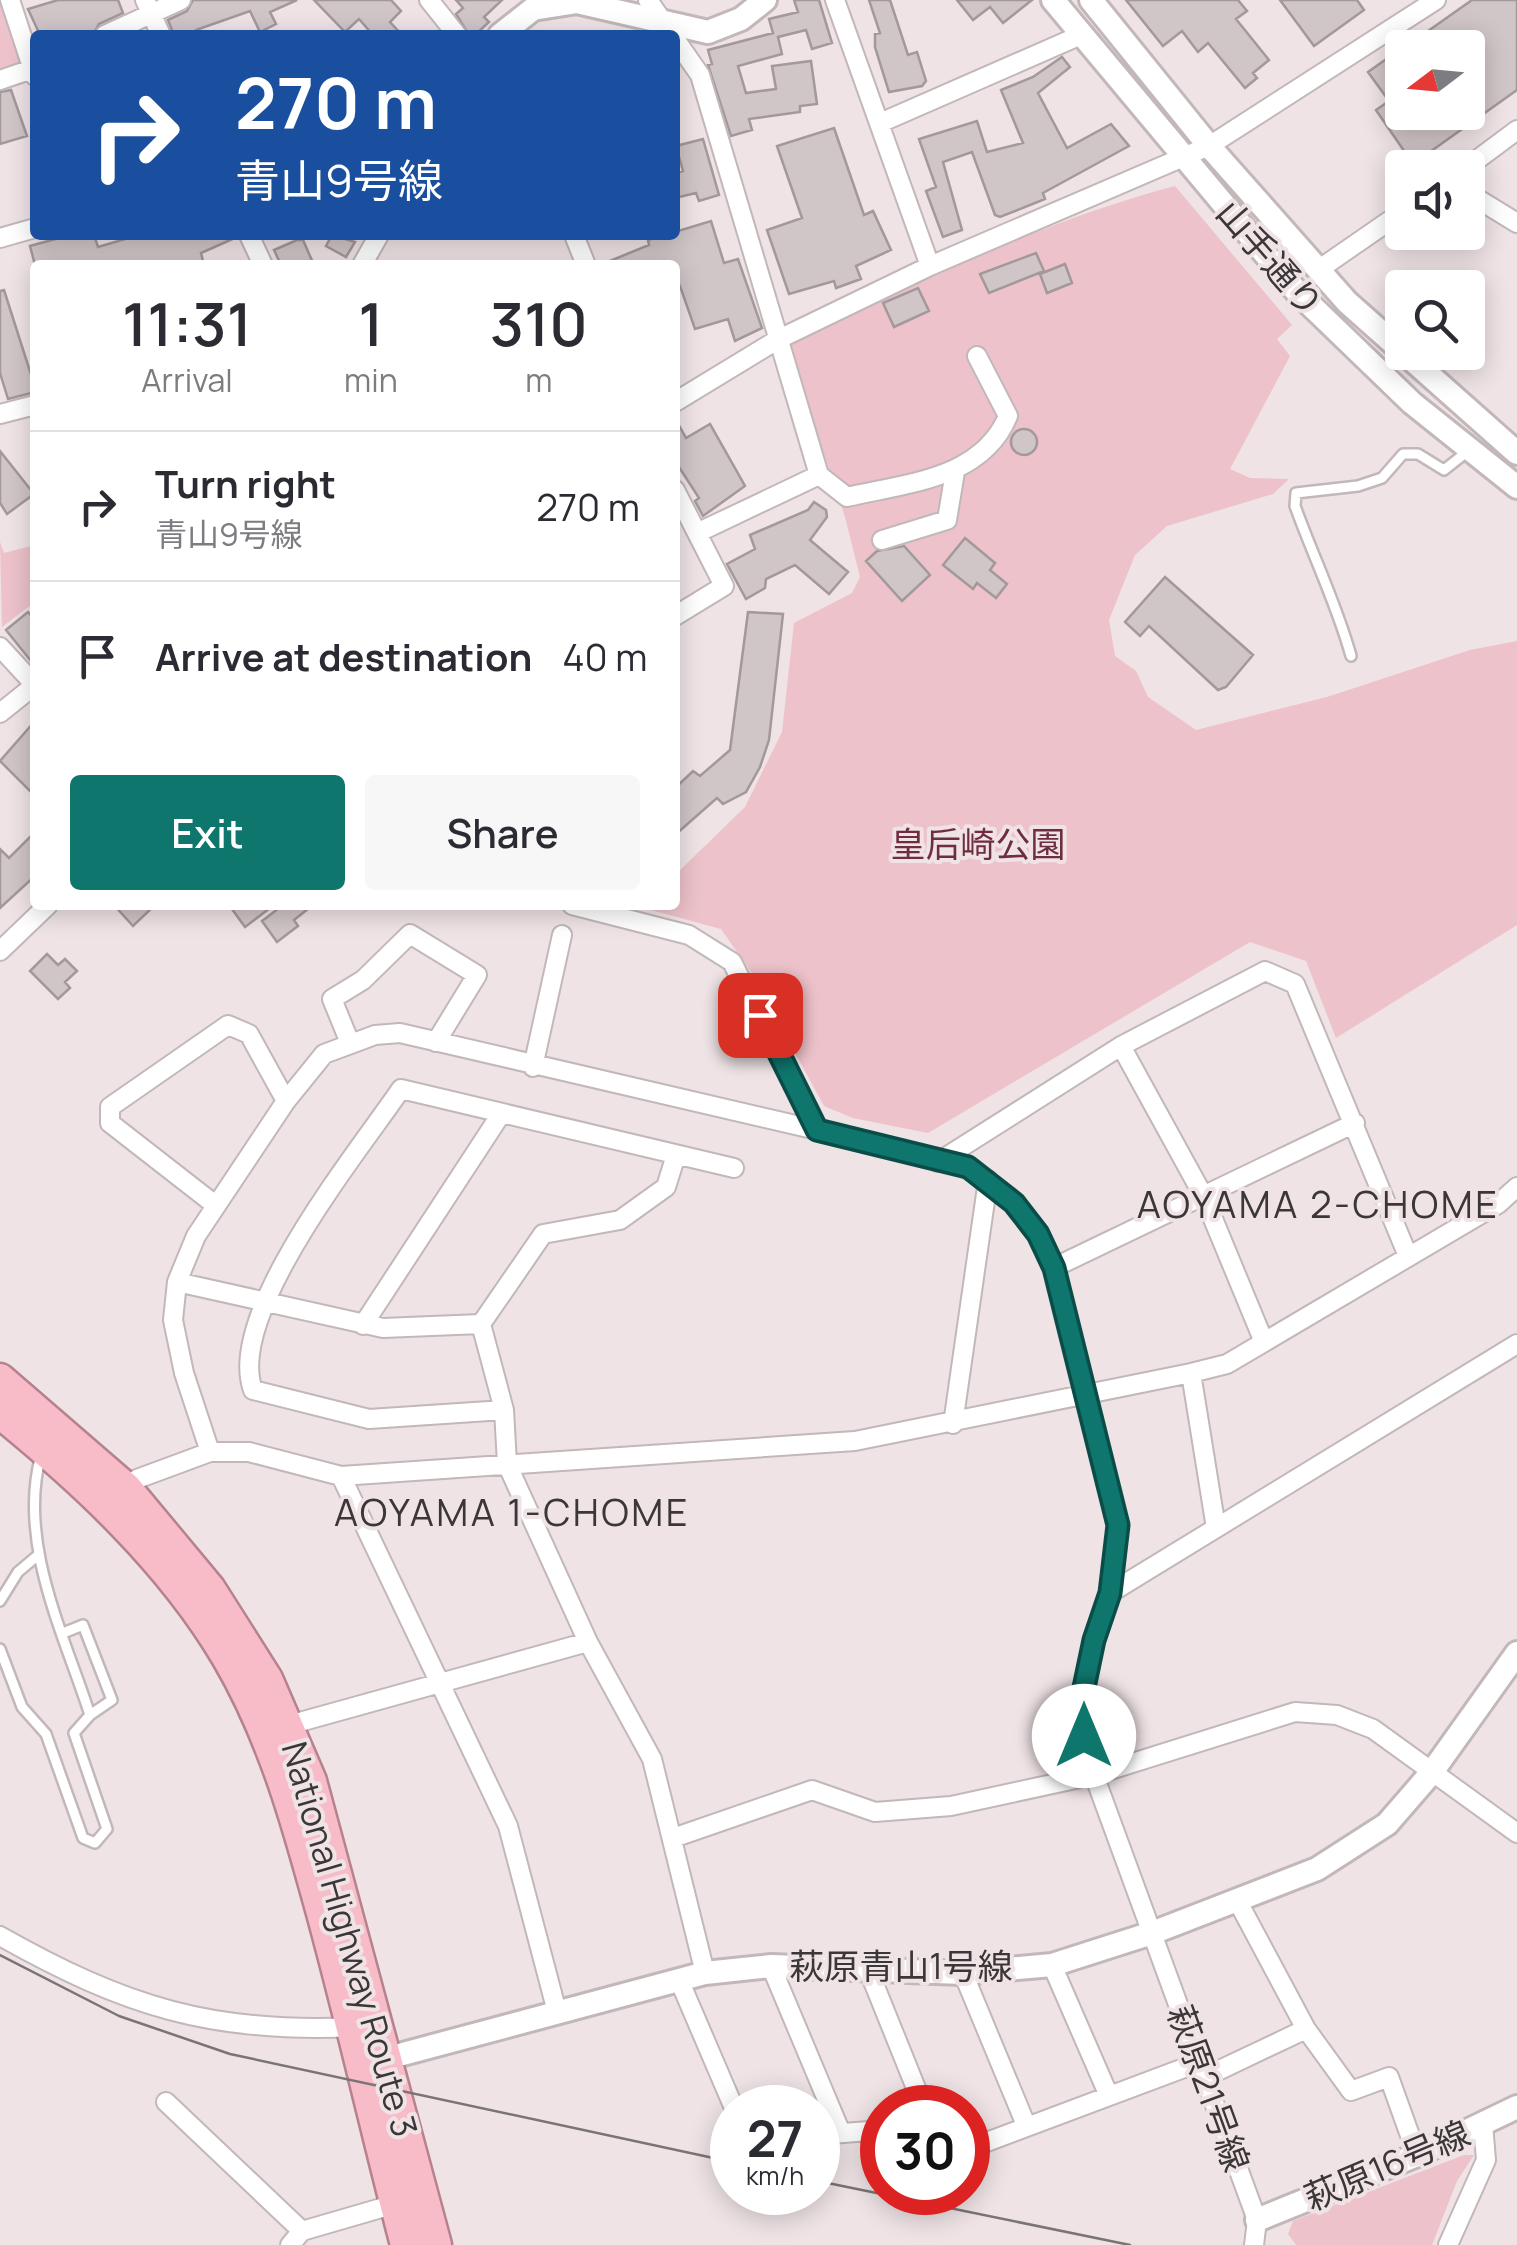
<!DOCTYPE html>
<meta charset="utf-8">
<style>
:root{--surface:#fff;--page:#f7f7f7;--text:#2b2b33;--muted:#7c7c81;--line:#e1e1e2;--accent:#0f766e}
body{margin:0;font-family:Manrope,"Noto Sans JP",sans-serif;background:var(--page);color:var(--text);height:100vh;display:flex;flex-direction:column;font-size:38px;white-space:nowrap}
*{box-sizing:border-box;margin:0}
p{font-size:32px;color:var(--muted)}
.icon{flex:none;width:55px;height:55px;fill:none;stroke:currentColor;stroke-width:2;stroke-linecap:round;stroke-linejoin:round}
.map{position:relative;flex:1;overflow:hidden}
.panel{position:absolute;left:30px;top:260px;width:650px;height:650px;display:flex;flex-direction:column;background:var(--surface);border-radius:10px;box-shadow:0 5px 25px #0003}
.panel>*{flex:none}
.hud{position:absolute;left:30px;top:30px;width:650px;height:210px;border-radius:10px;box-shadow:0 5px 25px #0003;background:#1a4fa0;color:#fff;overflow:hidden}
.needle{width:65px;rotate:254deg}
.tools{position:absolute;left:1385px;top:30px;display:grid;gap:20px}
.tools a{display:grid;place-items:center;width:100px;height:100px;border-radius:10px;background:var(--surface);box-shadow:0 5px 25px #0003;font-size:50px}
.speed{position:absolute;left:710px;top:2085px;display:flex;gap:20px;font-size:50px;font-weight:700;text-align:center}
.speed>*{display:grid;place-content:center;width:130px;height:130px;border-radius:50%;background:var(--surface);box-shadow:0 5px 25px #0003;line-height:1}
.speed small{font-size:25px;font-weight:400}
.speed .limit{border:15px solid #d22;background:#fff;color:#111}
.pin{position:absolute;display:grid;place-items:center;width:85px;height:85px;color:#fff;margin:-42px;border-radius:20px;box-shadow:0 5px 15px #0006}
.me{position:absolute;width:110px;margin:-55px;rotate:0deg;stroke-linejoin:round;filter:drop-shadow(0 0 8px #0008)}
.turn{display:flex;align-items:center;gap:35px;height:210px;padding:0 40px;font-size:45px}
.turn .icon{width:130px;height:130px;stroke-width:2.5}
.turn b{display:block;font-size:70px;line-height:85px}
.eta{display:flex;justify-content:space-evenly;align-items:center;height:170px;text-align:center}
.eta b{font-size:60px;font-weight:600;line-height:70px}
.cta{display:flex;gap:20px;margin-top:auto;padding:20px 40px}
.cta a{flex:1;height:115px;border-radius:10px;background:var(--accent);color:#fff;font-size:40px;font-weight:600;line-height:115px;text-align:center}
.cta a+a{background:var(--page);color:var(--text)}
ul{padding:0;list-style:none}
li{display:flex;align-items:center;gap:30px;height:150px;padding:0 40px;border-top:2px solid var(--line)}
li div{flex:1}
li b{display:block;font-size:38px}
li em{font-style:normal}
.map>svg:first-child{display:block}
.green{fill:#edc2ca}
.building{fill:#d0c5c7;stroke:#a3989a;stroke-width:2.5}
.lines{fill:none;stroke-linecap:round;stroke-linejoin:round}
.service-casing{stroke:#c2b7b9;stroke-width:14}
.minor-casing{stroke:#c2b7b9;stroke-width:22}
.tertiary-casing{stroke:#c2b7b9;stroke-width:28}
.trunk-casing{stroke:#b5828d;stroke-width:35}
.service{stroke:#fff;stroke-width:9}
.minor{stroke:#fff;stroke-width:18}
.tertiary{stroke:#fff;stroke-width:22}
.trunk{stroke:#f8bcc8;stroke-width:30}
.tram{stroke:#7a7475;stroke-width:2.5}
.route-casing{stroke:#0a4d48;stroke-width:25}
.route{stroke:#0f766e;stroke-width:18}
.labels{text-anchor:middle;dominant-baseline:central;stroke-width:8;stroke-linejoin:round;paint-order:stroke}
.street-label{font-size:35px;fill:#3b3738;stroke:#efe3e5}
.park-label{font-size:35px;fill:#6e2e3f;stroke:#efe3e5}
.neighbourhood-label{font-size:38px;letter-spacing:2.5px;fill:#3b3738;stroke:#efe3e5}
</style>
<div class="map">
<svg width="1517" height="2245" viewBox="0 0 1517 2245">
<rect width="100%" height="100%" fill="#efe3e5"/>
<path class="green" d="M3,3l20,63 -23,8v-69z
M1175,186l117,139 -15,14 13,17 -60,113 20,9 39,1 -16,15 -106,32 -32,29 -26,65 6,36 21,15 12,26 48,33 131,-33 143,-47 47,-9v284l-181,113 -30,-77 -56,-19 -322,191 -75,-15 -29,-12 -73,-134 -30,-43 -81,-22 35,-2v-30l70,-68 37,-75 12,-109 58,-30 8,-16 -15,-60 -57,-171c125,-61 251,-124 387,-160z
M0,542l4,11 31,-8v57l-33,25z
M1464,2155h10l-17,26 -25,64h-136l-8,-11 5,-13z"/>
<path class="building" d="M58,0h60l5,13 -24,11 -6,11h-53l-12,-26z
M193,0h104l-27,12 6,12 -16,8 -10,-21 -54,19 -1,5h-21l-6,-15 19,-9z
M314,0h77l10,11 -11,11 12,13h-29l-14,-16 -14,13z
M456,0h46l-18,17 5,5 -14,13h-6l-13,-21 7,-6z
M794,0h25l13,43 -20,6 -6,-19 -28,7 4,17 -44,12 8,27 30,-4 -4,-23 39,-5 6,43 -17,2v6l-51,7 3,11 -21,6 -23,-71 4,-1 -4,-14 65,-17 -4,-14 29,-7z
M869,0h21l18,55 9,-3 9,29 -4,5 -33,6 -14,-45v-13l5,-1z
M957,0h75l-29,23 -13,-16 -17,13z
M1126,0h112l9,11 -11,8 33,41 -16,13 4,5 -12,10 -37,-45 -10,9 -16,-21 -19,15z
M1280,0h77l7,10 -50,36z
M1472,0h45v90l-104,74 -37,-54 13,-9 -21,-29 34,-24v64h66v-64h-64z
M1062,57l8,10 -32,26 29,55 44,-24 18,22 -86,47 2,6 -45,18 -5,-2 -23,-63 -29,10 19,68 -19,7 -17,-46 10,-4 -17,-48 58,-18 10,31 36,-9 -22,-53 32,-13z
M11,90l16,46 -27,8v-52z
M834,128l30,87 9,-4 18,39 -35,16 5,13 -25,9 -2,-7 -45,13 -22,-64 35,-12 -25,-72z
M703,139l16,56 -20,6 -3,-8 -21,5v-25l8,-2 -7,-25z
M711,221l13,42 14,-4 24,69 -27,13 -7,-22 -33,10 -15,-43 -5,1v-22h-75l49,-20 -1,-5z
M70,235h24l4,12 41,-12 98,2 -36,16 3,12h-169l-5,-19z
M332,235l23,7 -9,15 -20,-11z
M297,240h6l11,25h-33l-7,-15z
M1036,253l8,18 -55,22 -9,-19z
M1065,264l7,19 -25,10 -7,-19z
M918,288l11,23 -35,16 -11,-24z
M4,290l31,97v5l-27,7 -8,-26v-82z
M675,418l11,20 24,-14 35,62 -42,30 -8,-15 4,-3 -24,-37z
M1011 442a13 13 0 1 1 26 0a13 13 0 1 1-26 0Z
M0,451l34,43 -27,20 -7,-11z
M814,502l12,8 1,7 -17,23 38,32 -19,22 -34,-29 -29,14 -1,9 -19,11 -19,-35 28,-15 -5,-14 58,-25z
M965,538l30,25 -5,7 17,14 -11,14 -19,-15 -4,6 -30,-24z
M904,546l26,29 -28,26 -36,-40 11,-10z
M1165,577l88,78 -27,32 -8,3 -69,-64 -9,10 -15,-14z
M28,612l7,8v46l-29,-36z
M748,612l35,2 -14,126 -9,27 -14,25 -23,12 -6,-6 -42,37v-47l18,-17 7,5 30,-26z
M35,721v75l-35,-35z
M35,832v44l-35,32v-59l9,9z
M114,905h41l-22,21z
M229,905h45l-29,22z
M283,905h30l-19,15 4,6 -21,16 -15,-21z
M47,954l11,11 7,-6 12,12 -12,11 5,6 -12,11 -28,-28z"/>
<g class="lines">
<defs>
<path id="service" d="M1351,656c-14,-51 -38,-100 -56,-150l1,-13 62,-7 24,-8 21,-24h15l26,16 24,-19
M0,1601l18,-29 19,-16
M63,1633l20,-8 29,75 -22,15
M0,1649l22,58 24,27 37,104 12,5 12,-14 -33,-96 16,-18c-26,-81 -73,-173 -49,-260"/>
<path id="minor" d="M10,0l25,76
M145,0l16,35
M429,0l28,35
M648,0l18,26
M835,0l95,266
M105,35l76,-35
M675,39l25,36 119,400 -120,57
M0,80l35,-12
M880,123l201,-88
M1466,168l51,-38
M1468,193l49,30
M249,235l14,30
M574,235l12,30
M0,238l35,-10
M362,265l17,-30
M1318,270l84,-58
M675,402l102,-62 153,-74 279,-120 227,-146
M0,414l35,-9
M819,475l28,22c60,-14 135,-18 161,-81l-31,-60
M675,490l49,96 -49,30
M882,540l65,-20 8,-48
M0,647l35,38
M0,713l35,-28
M572,905l117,30 43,27 85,168 151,37 46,36 24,30 15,35 65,257 -8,68 -16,47 -13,62 13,73 163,445 -3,25
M0,951l48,-46
M350,1043l-18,-44 31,-19 47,-46 67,41 -41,67
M1121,1046l83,151 60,145
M533,1067l29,-132
M938,1162l183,-116 144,-75 30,13 113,272
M214,1204l-104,-81v-16l118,-82 21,9 37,67
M1053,1268l302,-145
M177,1282l206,46 98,-4 23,86 3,54 81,178 64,117 53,214
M481,1324l62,-90 77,-14 46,-33 10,-32
M363,1325l138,-211
M1191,1373l25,155
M504,1410l-135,9 -116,-29c-28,-75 105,-238 148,-301l333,79
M953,1424l35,-244
M210,1452l-26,-79 -11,-53 4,-38 19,-46 90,-135 38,-47 51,-19 25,-2 417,97
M341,1476l167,350 49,186
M120,1493l17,-14 73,-27h39l92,24 514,-35 336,-68 36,-9 271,-160 19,-17
M1110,1593l407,-249
M289,1725l299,-83
M673,1838l139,-48 63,22 76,-6 143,-31 201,-63 42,3 36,14 144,104
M1237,1900l69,129 45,62 38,-14 28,78
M0,1936c124,70 212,98 356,91
M1052,1965l57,131
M771,1966l70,167
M868,1969l56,139
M963,1973l63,152
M680,1982l54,126
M1207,2076l99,-47
M166,2102l136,129
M818,2135l64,-5
M968,2149l232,-87
M290,2245l12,-14 93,-27
M1448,2245l38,-85 -3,-36"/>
<path id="tertiary" d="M1053,0l244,292 115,111 105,84
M1091,0l118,146 138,156 170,151
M500,35l33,-26 44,-7 131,30 33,-13 24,-19
M373,2062l332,-89 66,-7 192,7 89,-8 100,-32 165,-64 70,-45 45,-52 85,-119
M1257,2220l160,-65 100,-48"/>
<path id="trunk" d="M0,1379l126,109 84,101 57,90 44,102 125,464
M0,1413c85,69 171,149 227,244 47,80 71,168 95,256 30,110 55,221 84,332"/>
</defs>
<use href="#service" class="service-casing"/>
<use href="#minor" class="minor-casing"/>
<use href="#tertiary" class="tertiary-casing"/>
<use href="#trunk" class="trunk-casing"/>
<use href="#service" class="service"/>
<use href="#minor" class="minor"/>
<use href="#tertiary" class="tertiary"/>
<use href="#trunk" class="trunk"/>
<path class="tram" d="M0,1955l119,61 111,38 502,108
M818,2181l312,64"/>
</g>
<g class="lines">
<defs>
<path id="route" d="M760,1015l57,115 151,37 46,36 24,31 16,34 64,257 -8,68 -16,47 -13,62 3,34"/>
</defs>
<use href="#route" class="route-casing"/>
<use href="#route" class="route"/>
</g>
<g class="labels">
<g class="street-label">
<text transform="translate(1270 258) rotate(49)">山手通り</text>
<text transform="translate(350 1939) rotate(74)">National Highway Route 3</text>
<text x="901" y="1966">萩原青山1号線</text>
<text transform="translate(1209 2088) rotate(70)">萩原21号線</text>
<text transform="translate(1387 2165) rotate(-23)">萩原16号線</text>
</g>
<g class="park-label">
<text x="978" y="844">皇后崎公園</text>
</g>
<g class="neighbourhood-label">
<text x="1318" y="1203">AOYAMA 2-CHOME</text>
<text x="512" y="1511">AOYAMA 1-CHOME</text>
</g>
</g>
</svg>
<div class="tools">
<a><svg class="needle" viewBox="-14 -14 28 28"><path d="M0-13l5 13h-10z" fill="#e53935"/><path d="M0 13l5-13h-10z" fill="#7c7c81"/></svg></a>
<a><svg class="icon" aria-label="sound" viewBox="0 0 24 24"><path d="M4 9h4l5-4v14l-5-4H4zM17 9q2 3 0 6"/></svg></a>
<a><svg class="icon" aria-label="search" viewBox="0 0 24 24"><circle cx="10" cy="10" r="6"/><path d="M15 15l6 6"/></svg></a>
</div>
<div class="speed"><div>27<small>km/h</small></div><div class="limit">30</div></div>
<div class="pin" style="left:760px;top:1015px;background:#d93025"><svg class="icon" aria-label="arrive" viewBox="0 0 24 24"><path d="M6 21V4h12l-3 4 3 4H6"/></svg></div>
<svg class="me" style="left:1084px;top:1736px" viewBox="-20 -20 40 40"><circle r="19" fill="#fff"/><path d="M0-13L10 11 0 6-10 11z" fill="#0f766e"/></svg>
<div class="hud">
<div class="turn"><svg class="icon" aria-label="right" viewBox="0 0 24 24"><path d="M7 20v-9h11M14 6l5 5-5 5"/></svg><div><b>270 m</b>青山9号線</div></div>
</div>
<section class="panel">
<div class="eta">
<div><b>11:31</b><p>Arrival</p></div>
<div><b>1</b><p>min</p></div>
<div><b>310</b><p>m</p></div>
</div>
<ul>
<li><svg class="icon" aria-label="right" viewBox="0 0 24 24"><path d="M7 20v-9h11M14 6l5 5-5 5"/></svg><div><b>Turn right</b><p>青山9号線</p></div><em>270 m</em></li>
<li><svg class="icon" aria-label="arrive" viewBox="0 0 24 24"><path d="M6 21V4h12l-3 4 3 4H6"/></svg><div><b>Arrive at destination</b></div><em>40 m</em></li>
</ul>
<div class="cta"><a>Exit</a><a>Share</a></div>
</section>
</div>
